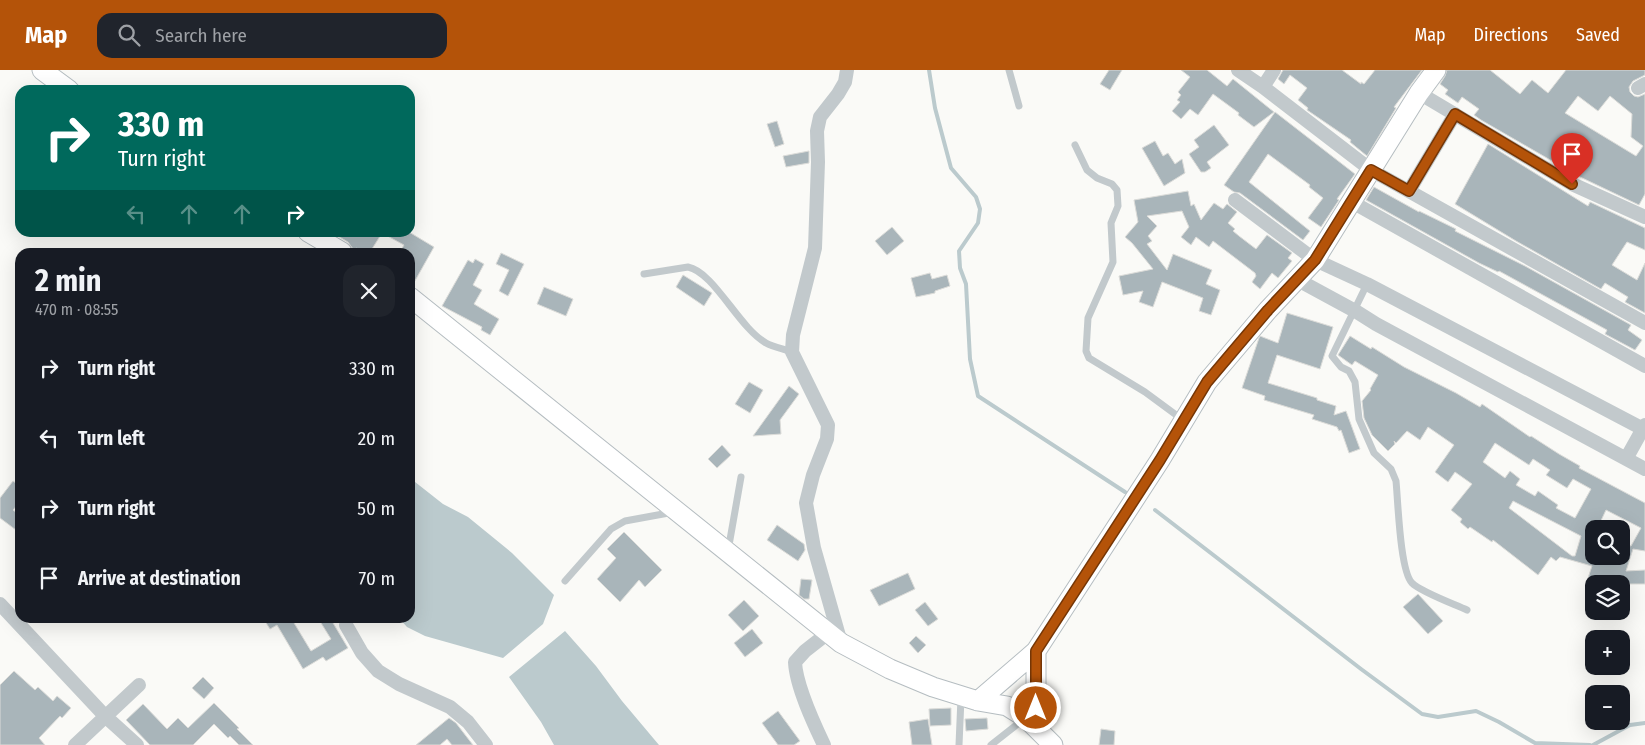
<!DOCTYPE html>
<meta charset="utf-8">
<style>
:root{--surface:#171b24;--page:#20242c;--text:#f1f3f6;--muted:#9ea1a6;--accent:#b45309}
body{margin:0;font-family:"Fira Sans Condensed",sans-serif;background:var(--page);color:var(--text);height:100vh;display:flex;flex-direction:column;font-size:19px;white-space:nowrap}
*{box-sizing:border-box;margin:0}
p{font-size:16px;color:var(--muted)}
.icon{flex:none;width:28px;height:28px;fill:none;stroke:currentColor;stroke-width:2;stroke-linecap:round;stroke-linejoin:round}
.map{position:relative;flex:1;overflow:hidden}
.panel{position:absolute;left:15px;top:178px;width:400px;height:375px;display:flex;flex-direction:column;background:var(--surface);border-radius:15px;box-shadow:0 5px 20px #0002}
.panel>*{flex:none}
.hud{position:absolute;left:15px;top:15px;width:400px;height:152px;border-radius:15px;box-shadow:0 5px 20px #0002;background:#00695c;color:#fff;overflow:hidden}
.controls{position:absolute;left:1585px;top:450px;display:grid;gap:10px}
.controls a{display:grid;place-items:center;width:45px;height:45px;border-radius:10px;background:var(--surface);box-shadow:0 5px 20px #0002;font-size:25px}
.pin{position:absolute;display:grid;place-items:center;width:42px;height:42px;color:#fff;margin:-51px -21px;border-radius:50% 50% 50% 0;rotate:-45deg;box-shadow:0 0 5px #0007}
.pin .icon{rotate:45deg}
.me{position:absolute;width:55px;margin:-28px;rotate:0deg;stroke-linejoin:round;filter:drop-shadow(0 0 4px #0008)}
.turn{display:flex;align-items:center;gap:18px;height:105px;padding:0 20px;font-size:22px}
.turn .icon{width:65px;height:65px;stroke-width:2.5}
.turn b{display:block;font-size:35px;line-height:42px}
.lanes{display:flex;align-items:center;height:48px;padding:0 20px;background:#0003;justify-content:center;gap:25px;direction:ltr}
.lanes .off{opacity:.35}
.round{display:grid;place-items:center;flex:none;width:52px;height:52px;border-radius:15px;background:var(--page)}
.overview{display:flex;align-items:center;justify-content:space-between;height:85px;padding:0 20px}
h1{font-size:30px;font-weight:700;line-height:38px}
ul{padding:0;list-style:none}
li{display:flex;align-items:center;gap:15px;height:70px;padding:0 20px}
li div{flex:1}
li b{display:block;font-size:19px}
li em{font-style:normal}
header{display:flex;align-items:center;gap:30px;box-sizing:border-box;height:70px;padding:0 25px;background:var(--accent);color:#fff}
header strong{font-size:24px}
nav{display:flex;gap:28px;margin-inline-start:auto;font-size:18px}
.search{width:350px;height:45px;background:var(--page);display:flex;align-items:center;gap:12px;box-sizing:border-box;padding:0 18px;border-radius:15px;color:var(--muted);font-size:19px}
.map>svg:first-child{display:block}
.water{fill:#bbcacd}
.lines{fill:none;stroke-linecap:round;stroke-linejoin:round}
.stream{stroke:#bbcacd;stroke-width:4}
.building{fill:#a9b5ba;stroke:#dcdcd9;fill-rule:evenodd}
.secondary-casing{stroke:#b5bdc1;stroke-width:21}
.lane{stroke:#c2c9cc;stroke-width:7}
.street{stroke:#c2c9cc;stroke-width:14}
.secondary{stroke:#fff;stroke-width:19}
.route-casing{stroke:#753606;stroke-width:12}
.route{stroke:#b45309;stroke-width:9}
</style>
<header>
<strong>Map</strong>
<div class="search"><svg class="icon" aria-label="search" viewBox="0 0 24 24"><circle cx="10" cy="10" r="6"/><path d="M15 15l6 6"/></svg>Search here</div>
<nav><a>Map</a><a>Directions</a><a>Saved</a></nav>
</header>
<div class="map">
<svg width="1645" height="675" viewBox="0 0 1645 675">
<rect width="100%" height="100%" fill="#fafaf7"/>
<path class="water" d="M410,408l33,26 25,13 44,36 42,42 -11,29 -40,34 -78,-22 -18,-9 -8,-9h11z
M565,561l31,35 26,35 37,44h-105l-13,-23 -32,-45z"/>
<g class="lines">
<path class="stream" d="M929,0l6,38 16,60 25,29 4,12 -2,14 -19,28 1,17 6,16 4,75 8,37 147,96
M1155,440l206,159 61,45 16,3 38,-6 23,11 36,21 55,2
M1593,675l37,-20 15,-2"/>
</g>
<path class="building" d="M1109,0h13l-12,20 -10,-6z
M1181,0h26l20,16 6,-7 41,33 -20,15 -16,-12 1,-2 -26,-19 -15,21 -8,-6 -9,10 -9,-8 8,-9 -3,-2 4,-5 -3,-3 12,-15z
M1283,0h59l19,14v-2l3,2 11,-14h47l-28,37 2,1 -29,48 -17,-14 1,-2 -44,-30 1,-2 -10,-8 9,-12 -17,-13 -6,9 -6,-5z
M1447,0h43l30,24 12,-14 16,13 18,-23h79v5l-12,6 -4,6 1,5 4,4 4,1 7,-3v100l-6,11 -61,-29 -97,-56 -7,-5 5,-6 -17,-12 -4,6 -13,-9 3,-4 -8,-6 5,-8zM1578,26l20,15 12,-15 22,18 -1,23 12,9 -7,10 -71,-43z
M1275,42l80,62 -18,25 2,1 -18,27 -13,-9 15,-20 -14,-11 1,-2 -42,-31 -19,28 61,49 -7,9 -63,-47 -6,-1 -10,-7z
M777,51l7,23 -9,3 -8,-23z
M1214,55l15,20 -22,17 4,6 -6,4h-4l-12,-18 10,-7 -5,-7z
M1155,71l8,15 5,-3 7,11 7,-5 3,14 -21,13 -22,-38z
M1488,74l100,62 2,-4 55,26v22l-18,-8 -15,23 25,15 8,-17v50l-20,-11 3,-5 -23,-14 -4,6 -85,-48 -61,-37z
M809,81v12l-23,4 -3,-11z
M1374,117l45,25v-1l37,18 -1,2 70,35 106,59 -3,5 14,10 -7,10 -30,-16 2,-4 -108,-59 -1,1 -19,-9 -113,-63z
M1188,121l3,15 3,-2 7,16 13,-17 9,6 4,-5 10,8 -9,11 7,6 -2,2 6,5 17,13 11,-14 25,18 -4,5 4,3 -14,17 -6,-5 -12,16 -8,-7 4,-6 -1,-3 -42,-32 -4,6 -13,-10 -5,8 -10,-8 8,-10 -7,-16 -35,5 10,10 -9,10 4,5 -5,3 20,26 6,-16 39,16 -6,14 14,6 -9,25 -12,-4 4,-13 -41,-16 -9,25 -14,-5 4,-11 -20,4 -4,-19 34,-7 -21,-26 -7,-6 13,-15 -4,-22z
M892,157l12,14 -17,14 -12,-14z
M331,162h78l25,15 -22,39h-2v-34h-5l-4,-2 3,-5 -22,-12 -12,19h-6l-8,-4 -2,2 -1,-1 -5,-7z
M501,183l23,11 -16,32 -9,-5 10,-21 -13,-6z
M475,189l9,5 -11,21 9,5 -8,14 25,15 -9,16 -9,-5 1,-3 -40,-21 26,-46 5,3z
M930,203l2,6 15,-4 3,11 -15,5v2l-19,4 -5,-19z
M683,205l29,18 -8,13 -28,-19z
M544,217l29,12 -7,17 -29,-12z
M1287,243l46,14 -13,42 -43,-14 -9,28 49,15v2l19,6 -2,9 12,-4 14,38 -11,4 -8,-23 -2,1 -2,-4 -25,-8 2,-4 -50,-15 1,-4 -23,-8 17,-50 1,-2 18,7z
M1350,266l21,13 1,-2 32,20 52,26 24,14 2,-3 48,33 1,-1 28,18 21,12 -1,2 66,35v48l-12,-2 -7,22 19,-1v14h-59l6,-18 -32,-9 -4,4 -5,-4 -13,18 -45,-35 -1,2 -22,-15 -2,2 -8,-7 2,-3 -11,-9 21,-26 -17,-12 -7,10 -13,-10 19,-27 -26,-18 -8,13 -13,-9 -11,12 -2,-2 1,3 -7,7 -16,-16 -8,-17 -2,-17 9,-11 -1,-1 8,-14 -23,-14 -3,4 -14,-10zM1495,373l34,22 4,-6 17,11 -4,5 21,13 6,-9 18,10 -16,29 -19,-10 2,-3 -20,-14 -3,5 -19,-11 4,-6 -10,-8 -5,7 -22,-16zM1513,431l68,35 -6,20h-3l-63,-48zM1606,440l35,18 -10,18 -10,-3v13h-27v-27h3z
M749,312l14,8 -13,23 -15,-9z
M789,316l10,8 -19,26 1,14 -28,2z
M722,375l9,10 -14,13 -9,-9z
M13,411l7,5v16l-7,8 7,5v18l-20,-15v-20z
M777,455l27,19 1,6 -7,11 -31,-21z
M624,462l38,38 -17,17 -6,-7 -19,22 -23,-23 19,-21 -9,-9z
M908,503l7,16 -36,17 -9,-16z
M801,509l11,1 -3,19h-5l-5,-4z
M1418,524l25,27 -15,13 -25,-27z
M744,530l15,16 -16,15 -15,-16z
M925,532l13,17 -10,7 -13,-16z
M263,548h28l20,33 20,-12 -13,-21h12l18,30 -22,13 -3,-4 -20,12 -26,-44 -7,4z
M752,559l11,14 -18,14 -11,-14z
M916,566l10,9 -8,8 -9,-10z
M14,601l21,19 3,-3 15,14 4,-5 14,12 -9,10 -2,-2 -21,22 6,7h-45v-60z
M203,607l11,11 -10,11 -12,-11z
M214,633l25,25 -2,1 16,16h-14l-9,-9 -2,2 -14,-14 -21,21h-43l-24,-25 17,-16 24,25 11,-11 10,10z
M951,638v17l-21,1 -1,-17z
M778,641l22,30 -6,4h-16l-16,-22z
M449,648l7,5 17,22h-21l-5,-6 -7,6h-24z
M987,648l1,11 -22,2 -1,-12z
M928,649l4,26h-20l-3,-23z
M1101,659l14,2 -1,14h-15z"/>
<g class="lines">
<defs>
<path id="secondary" d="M42,0l27,20
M308,162l34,20
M410,227l431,346 49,26 43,18 45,14 29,5 19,12 27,27
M978,631l58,-50 124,-191 47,-78 61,-72 47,-50 104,-167 17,-23
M1036,657v-76"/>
</defs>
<use href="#secondary" class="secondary-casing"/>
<path class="lane" d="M1009,0l10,36
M1075,75l12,25 10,8 15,6 5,6 1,16 -7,17 2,39 -25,56 -2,33 3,7 56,34 38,28
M644,204l44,-7c26,5 51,61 78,76 7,4 18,6 26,9
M1367,214l-35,72 9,11 8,4 6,11 4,37 15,34 17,16 5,12c2,20 4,90 16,102 9,9 42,21 55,27
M728,481l13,-74
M565,511l46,-52 14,-8 49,-9
M959,675l2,-47
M991,675l33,-26"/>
<path class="street" d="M1238,0l25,17 108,83 274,153
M1263,17l11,-17
M1638,18l7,-4
M1419,23l153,91 73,33
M1409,121l46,-77
M1235,130l80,60 52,24 278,146
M1352,132l293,164
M1298,210l59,32 19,12 269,145
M1626,389l19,-34
M0,534l105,112 32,29
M346,555l16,28 16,18 21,13 51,23 18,15 18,23
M841,573l-27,-95 -8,-45 7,-28 14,-36 1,-14 -36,-73 1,-17 22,-87 3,-86 -1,-31 3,-14 18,-23 7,-12 2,-12
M75,675l64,-60
M824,675c-10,-21 -28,-59 -29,-83l10,-11 23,-18"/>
<use href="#secondary" class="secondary"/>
</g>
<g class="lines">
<defs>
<path id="route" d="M1036,638v-57l124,-191 47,-78 61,-72 47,-50 56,-90 38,21 46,-77 117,70"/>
</defs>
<use href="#route" class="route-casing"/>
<use href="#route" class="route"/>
</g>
</svg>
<div class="controls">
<a><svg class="icon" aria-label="search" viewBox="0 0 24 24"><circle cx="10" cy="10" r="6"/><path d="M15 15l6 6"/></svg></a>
<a><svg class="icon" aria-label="layers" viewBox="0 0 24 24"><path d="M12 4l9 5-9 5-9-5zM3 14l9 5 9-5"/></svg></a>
<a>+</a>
<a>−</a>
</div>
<div class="pin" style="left:1572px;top:114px;background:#d93025"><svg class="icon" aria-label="arrive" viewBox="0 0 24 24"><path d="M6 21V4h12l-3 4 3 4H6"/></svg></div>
<svg class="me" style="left:1036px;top:638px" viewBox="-20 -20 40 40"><circle r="17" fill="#b45309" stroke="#fff" stroke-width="3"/><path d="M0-11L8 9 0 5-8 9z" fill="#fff"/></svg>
<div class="hud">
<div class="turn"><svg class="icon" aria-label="right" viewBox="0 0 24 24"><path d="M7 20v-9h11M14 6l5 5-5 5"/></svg><div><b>330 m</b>Turn right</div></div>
<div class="lanes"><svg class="icon off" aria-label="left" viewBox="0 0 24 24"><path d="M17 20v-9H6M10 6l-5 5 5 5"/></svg><svg class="icon off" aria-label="ahead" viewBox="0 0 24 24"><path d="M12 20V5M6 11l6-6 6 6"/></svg><svg class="icon off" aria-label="ahead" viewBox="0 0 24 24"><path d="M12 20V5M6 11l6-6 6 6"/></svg><svg class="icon" aria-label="right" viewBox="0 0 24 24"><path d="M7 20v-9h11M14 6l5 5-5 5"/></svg></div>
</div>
<section class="panel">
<div class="overview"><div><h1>2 min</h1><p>470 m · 08:55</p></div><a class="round"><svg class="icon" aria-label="close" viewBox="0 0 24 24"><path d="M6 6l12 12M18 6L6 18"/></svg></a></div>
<ul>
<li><svg class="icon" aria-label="right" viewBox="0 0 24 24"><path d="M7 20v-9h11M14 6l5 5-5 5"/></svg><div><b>Turn right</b></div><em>330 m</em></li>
<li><svg class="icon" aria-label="left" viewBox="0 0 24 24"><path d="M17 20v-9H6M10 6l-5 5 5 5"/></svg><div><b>Turn left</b></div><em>20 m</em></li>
<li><svg class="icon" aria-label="right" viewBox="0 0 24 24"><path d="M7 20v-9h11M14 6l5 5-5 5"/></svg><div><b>Turn right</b></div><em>50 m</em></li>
<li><svg class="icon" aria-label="arrive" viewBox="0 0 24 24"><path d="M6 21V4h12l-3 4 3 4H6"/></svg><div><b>Arrive at destination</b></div><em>70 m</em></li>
</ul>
</section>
</div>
